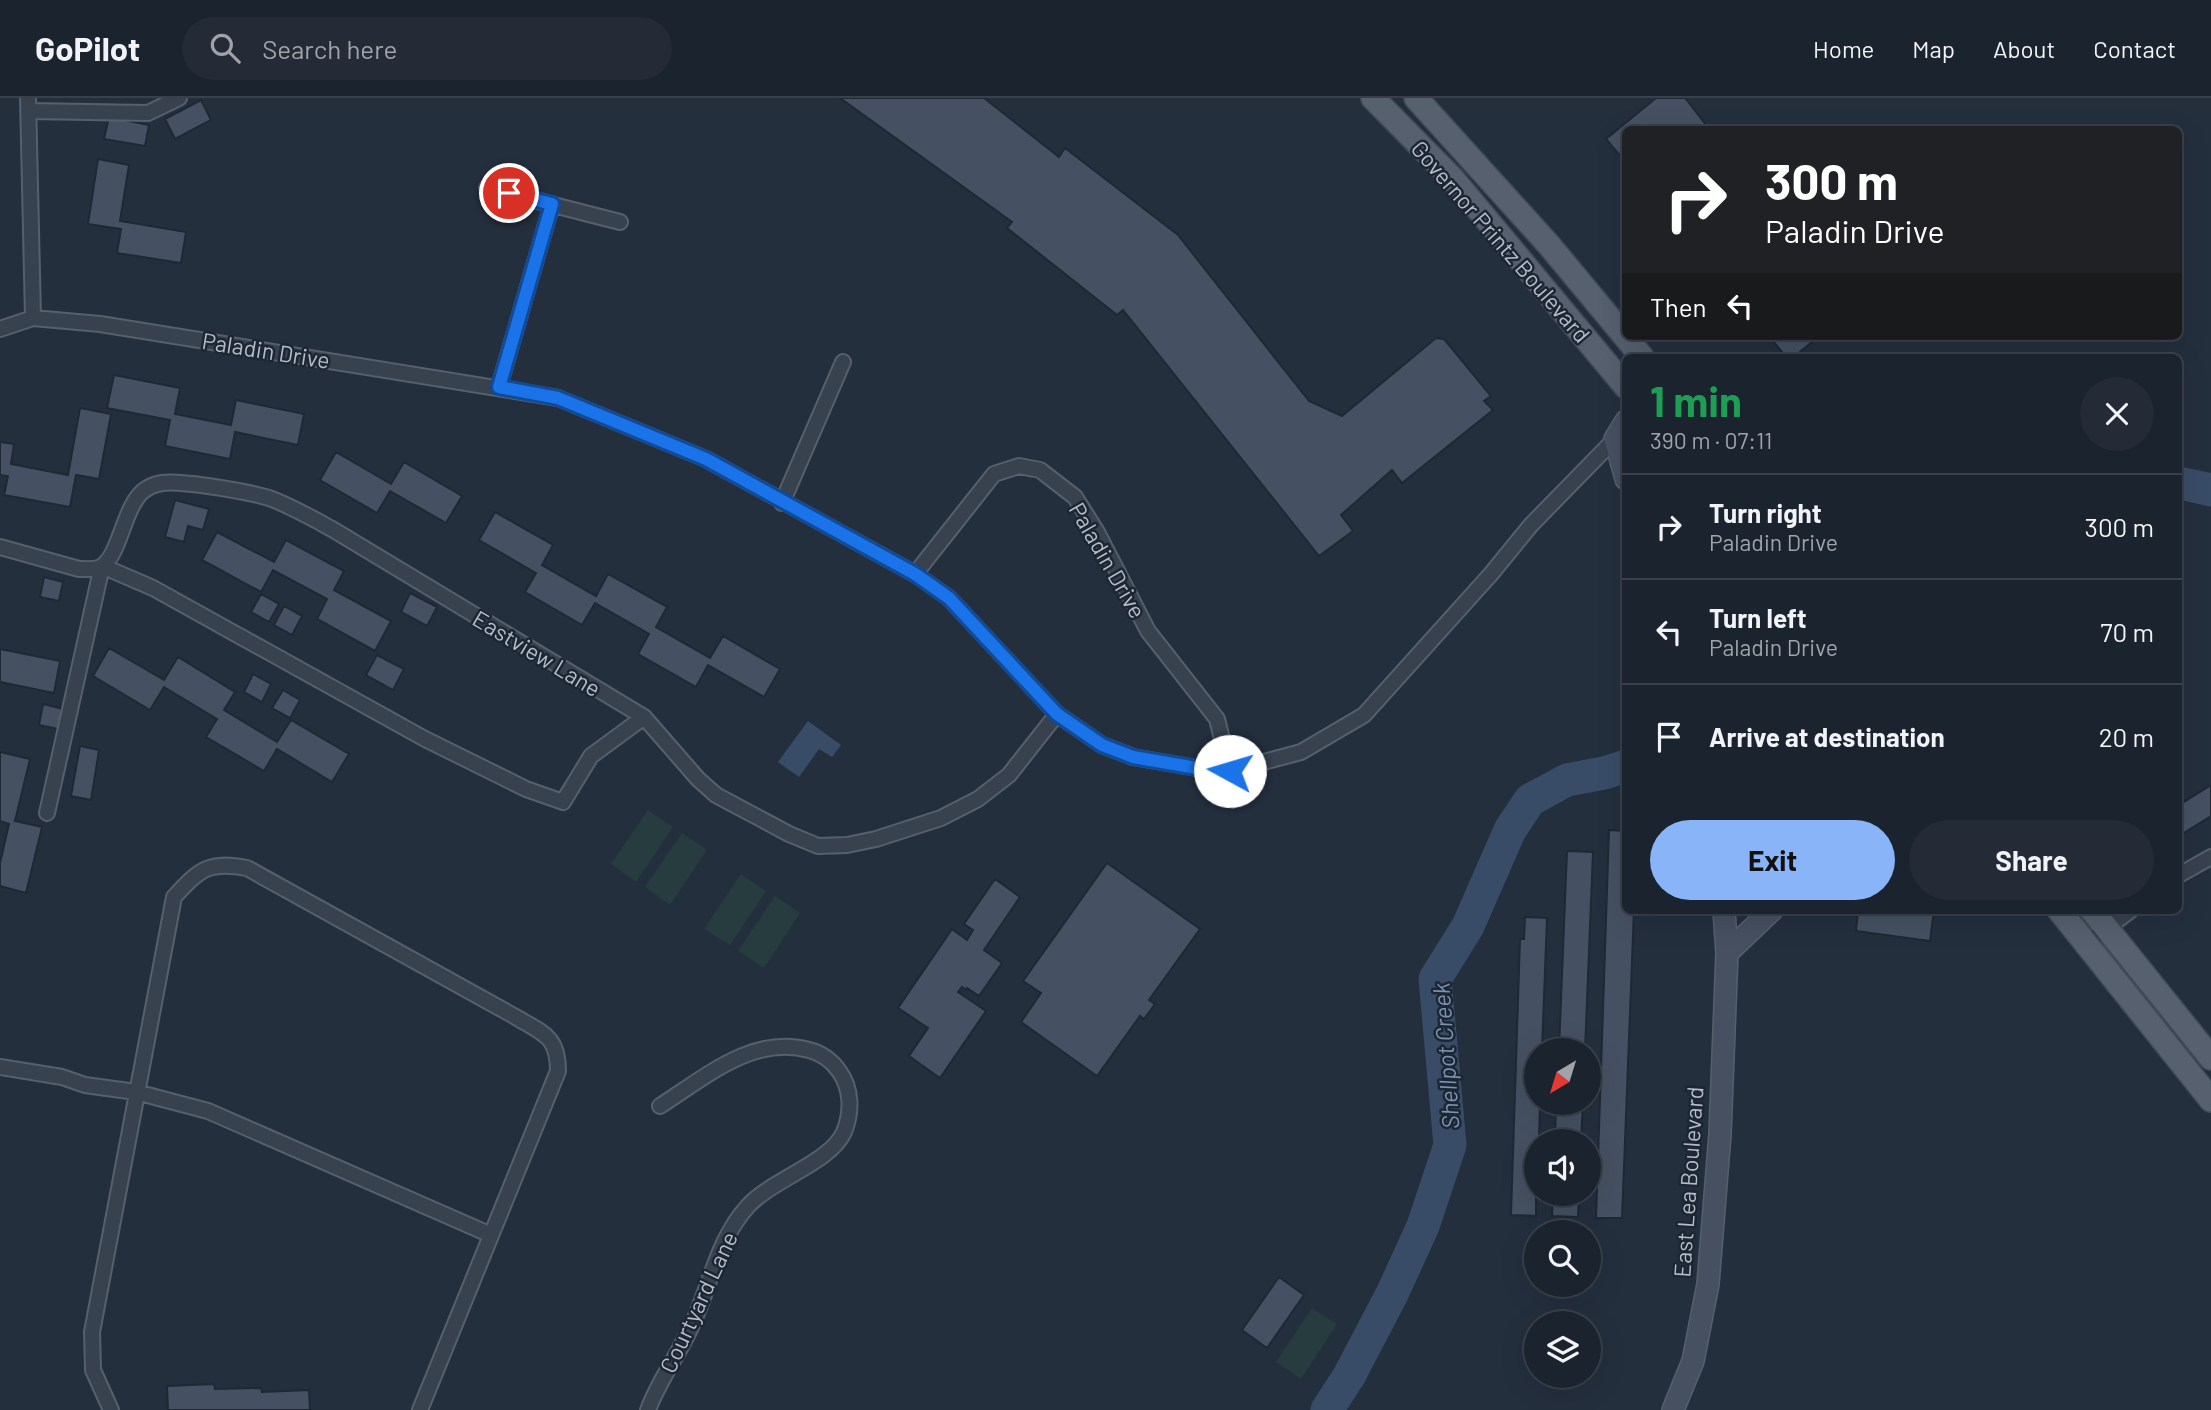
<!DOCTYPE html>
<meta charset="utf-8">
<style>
:root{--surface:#1b232e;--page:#242b36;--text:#f1f3f6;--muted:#a0a4aa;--line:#39404a;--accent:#8ab4f8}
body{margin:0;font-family:Barlow,sans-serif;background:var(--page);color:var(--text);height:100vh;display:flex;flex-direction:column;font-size:26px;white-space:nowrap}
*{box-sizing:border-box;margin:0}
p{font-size:23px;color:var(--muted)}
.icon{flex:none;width:38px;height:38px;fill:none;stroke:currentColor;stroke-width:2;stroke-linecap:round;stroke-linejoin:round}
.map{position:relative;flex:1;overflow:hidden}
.details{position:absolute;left:1622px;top:256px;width:560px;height:560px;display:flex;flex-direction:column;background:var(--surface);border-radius:10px;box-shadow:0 7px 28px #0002,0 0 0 2px var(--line)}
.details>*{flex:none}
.hud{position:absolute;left:1622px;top:28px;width:560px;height:214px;border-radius:10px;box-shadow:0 7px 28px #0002,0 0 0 2px var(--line);background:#202124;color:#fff;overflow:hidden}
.needle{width:46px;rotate:218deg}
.buttons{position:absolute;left:1524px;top:940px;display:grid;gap:14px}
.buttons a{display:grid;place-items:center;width:77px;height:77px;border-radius:50%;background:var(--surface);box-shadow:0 7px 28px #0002,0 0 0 2px var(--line);font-size:35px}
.pin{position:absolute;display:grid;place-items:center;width:60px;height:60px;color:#fff;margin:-30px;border:4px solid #fff;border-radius:50%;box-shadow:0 2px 7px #0007}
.me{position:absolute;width:77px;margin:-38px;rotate:276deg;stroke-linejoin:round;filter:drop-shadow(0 0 5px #0008)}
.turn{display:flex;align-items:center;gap:24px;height:147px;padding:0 28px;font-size:32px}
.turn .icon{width:91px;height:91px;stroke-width:2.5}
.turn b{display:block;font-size:49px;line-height:60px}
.then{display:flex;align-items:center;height:66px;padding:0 28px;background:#0003;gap:14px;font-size:26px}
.round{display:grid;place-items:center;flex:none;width:74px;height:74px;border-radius:37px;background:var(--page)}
.overview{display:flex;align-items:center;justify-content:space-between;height:119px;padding:0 28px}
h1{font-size:42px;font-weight:700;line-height:52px;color:#1e9e55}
.button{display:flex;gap:14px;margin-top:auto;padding:14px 28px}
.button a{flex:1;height:80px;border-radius:42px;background:var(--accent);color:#111;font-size:28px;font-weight:700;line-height:80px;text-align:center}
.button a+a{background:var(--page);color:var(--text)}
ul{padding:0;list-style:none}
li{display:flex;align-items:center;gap:21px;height:105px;padding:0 28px;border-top:2px solid var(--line)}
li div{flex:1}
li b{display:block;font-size:26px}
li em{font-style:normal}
header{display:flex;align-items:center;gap:42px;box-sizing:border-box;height:98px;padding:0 35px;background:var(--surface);border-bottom:2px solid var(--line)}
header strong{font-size:33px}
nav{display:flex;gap:38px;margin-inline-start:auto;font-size:24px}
.search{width:490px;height:63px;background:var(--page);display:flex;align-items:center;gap:18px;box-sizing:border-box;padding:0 24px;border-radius:38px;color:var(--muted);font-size:26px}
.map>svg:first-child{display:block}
.green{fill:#263c3f}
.water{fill:#394c67}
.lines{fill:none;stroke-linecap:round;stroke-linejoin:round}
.river{stroke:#394c67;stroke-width:33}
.building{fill:#455162;stroke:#1f2835;stroke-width:2}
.street-casing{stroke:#565f6c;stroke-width:18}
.secondary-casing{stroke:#565f6c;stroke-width:24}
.primary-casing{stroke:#414a57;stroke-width:26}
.street{stroke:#38414e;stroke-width:14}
.secondary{stroke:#465061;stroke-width:21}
.primary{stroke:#56606e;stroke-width:23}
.route-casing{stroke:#114b97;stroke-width:18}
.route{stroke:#1a73e8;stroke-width:12}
.labels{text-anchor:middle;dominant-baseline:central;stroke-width:5;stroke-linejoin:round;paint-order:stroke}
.street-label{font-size:23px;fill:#b4bcc9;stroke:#1d2633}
.water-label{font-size:24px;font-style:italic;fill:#7c92b1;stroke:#1d2633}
</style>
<header>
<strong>GoPilot</strong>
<div class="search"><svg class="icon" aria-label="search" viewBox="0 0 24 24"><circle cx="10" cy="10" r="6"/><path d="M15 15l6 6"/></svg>Search here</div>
<nav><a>Home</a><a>Map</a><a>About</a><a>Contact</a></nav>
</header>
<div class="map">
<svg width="2211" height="1312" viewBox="0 0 2211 1312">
<rect width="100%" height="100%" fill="#242f3e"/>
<path class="green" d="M648,712l25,17 -37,55 -25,-18z
M682,735l25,17 -37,55 -25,-18z
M741,776l25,17 -36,54 -26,-16z
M775,798l25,17 -36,55 -26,-17z
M1312,1210l25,16 -36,55 -25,-17z"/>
<path class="water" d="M808,623l33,24 -9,12 -13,-8 -20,28 -21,-15z"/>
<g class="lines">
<path class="river" d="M2179,385l32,7
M1327,1312l22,-34 43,-82 31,-68 27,-81 -15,-166 33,-53 42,-96 20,-30 37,-20 37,-7 22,-7"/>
</g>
<path class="building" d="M840,0h144l75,59 6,-9 113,87 131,166 33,15 94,-78 8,1 47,57 -7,5 9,9 -91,73 -10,-13 -51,45 12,16 -34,25 -196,-246 -6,5 -110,-87 5,-6z
M1656,0h29l25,32h-84v33l-20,-24z
M201,2l10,20 -36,19 -10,-20z
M109,19l40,8 -4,21 -41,-7z
M98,61l31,6 -9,56 66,11 -5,31 -64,-10 4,-24 -33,-5z
M1769,238h50l-25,21h-8z
M114,277l66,13 -5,26 56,11 5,-25 68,14 -6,31 -63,-13 -5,27 -65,-13 5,-26 -63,-12z
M80,310l31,6 -12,65 -23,-4 -6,32 -66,-12 4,-19 -8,-1v-33l14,2 -3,20 57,11z
M336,354l55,32 13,-22 58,34 -16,27 -56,-32 -13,22 -57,-33z
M175,402l34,9 -6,21 -15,-4 -4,16 -19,-5z
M495,414l58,33 -11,20 54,31 12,-22 59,33 -11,20 54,31 13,-22 57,33 -16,28 -56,-32 -12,22 -58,-33 11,-20 -54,-31 -13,22 -57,-33 11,-19 -57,-33z
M217,434l57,30 12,-22 58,31 -10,19 57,31 -16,30 -58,-32 10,-20 -54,-29 -12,22 -59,-32z
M44,479l19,5 -4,19 -19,-4z
M410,495l27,14 -10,19 -26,-14z
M261,496l18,10 -10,18 -18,-10z
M284,508l18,10 -10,19 -18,-10z
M109,550l55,32 14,-23 57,35 -11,18 53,32 14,-22 58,34 -17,28 -55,-33 -13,22 -58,-34 11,-18 -53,-32 -14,23 -57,-34z
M0,551l60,12 -6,32 -54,-11z
M377,557l27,14 -11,21 -27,-15z
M253,576l18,10 -9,18 -18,-10z
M283,592l17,10 -10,18 -18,-10z
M43,606l20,5 -5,20 -19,-4z
M80,648l19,4 -8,50 -20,-4z
M0,654l30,7 -15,62 27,6 -16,66 -26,-7v-23l9,-39 -9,-3z
M2211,687v31l-32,20v-31z
M1609,732l17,1v79h8l-12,308h-26z
M1567,753l26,1 -8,198h-26z
M1107,765l93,66 -51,71 6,4 -11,15 -4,-3 -43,60 -76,-54 20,-29 -18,-12z
M995,781l25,18 -36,53 18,13 -23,33 -12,-8 -1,2 -4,-3 -4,5 28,19 -46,67 -31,-22 19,-28 -30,-20 54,-79 15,11 6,-10 -9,-6z
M1858,812l76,1 -4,30 -74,-10z
M1525,819l22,1 -5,132h-6v52h4l-1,39h-3v75l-25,-1 9,-276h4z
M1556,1004h27l-2,39h-26z
M1553,1096h26l-1,23 -26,-1z
M1279,1179l25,18 -37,53 -25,-18z
M214,1286l1,5 46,-1 1,4 47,-2 1,20h-142l-1,-24z"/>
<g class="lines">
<defs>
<path id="street" d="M28,0l5,220
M28,13l120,2 31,-15
M487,90l133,34
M0,231l33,-11 67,6 458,74 148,61 209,115 34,24 108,116 45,31 31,12 81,14h16l71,-19 63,-37 127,-141 40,-49 84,-86
M499,289l53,-183
M782,405l61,-141
M0,449l79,22c7,0 16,1 22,-2 19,-12 22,-57 41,-75 6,-5 13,-8 20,-9 19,-3 88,9 107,15 22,8 43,20 63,31l312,188 54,62 18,16 73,39 29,12 29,-1 29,-6 65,-21 37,-19 31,-24 48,-61
M915,476l79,-100 25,-8 21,4 35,27 22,35 51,99 69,88 13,52
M47,715l55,-247 51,22 272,151 101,50 37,13 28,-46 53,-39
M2179,777l32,-18
M2086,846l45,-34
M0,969l62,10 23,8 51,7 72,19 283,124
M111,1312l-18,-40 -1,-38 82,-435c26,-28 34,-36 73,-29l267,148c28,17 44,19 44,55l-138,339
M648,1312c11,-30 31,-56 44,-85 19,-41 25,-85 56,-119 25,-27 83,-44 96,-74 8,-20 8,-43 -5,-61 -7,-10 -18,-18 -30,-21 -55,-16 -105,28 -149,56"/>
<path id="secondary" d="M1626,323l-11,18 11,40
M1727,855l45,-43
M1673,1312l20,-49 15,-77 12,-150 7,-181 -3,-43"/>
<path id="primary" d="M1373,0l80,81 173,208
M1416,0l133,147 93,112
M2059,812l152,190
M2092,812l119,148"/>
</defs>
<use href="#street" class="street-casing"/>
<use href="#secondary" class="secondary-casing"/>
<use href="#primary" class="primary-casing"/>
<use href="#street" class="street"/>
<use href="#secondary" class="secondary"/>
<use href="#primary" class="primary"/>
</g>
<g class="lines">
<defs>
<path id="route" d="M509,95l43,11 -53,183 59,11 148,61 209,115 34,24 108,116 45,31 31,12 81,14h16"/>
</defs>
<use href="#route" class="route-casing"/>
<use href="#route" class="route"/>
</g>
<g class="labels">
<g class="street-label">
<text transform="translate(1501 143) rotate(49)">Governor Printz Boulevard</text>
<text transform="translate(266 252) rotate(9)">Paladin Drive</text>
<text transform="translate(1108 462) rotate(60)">Paladin Drive</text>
<text transform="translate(537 555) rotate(31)">Eastview Lane</text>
<text transform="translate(1688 1084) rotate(-86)">East Lea Boulevard</text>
<text transform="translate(698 1204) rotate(-65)">Courtyard Lane</text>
</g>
<g class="water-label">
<text transform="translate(1445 958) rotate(-94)">Shellpot Creek</text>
</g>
</g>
</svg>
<div class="buttons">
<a><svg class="needle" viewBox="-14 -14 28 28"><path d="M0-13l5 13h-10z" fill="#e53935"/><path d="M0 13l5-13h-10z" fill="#a0a4aa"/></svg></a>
<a><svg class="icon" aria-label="sound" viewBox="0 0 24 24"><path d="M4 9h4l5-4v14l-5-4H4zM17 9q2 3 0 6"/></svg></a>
<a><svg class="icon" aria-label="search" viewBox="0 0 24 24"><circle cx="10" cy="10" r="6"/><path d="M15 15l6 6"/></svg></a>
<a><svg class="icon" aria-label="layers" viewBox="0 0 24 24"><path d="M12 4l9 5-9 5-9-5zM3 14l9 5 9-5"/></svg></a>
</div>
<div class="pin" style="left:509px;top:95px;background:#d93025"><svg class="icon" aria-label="arrive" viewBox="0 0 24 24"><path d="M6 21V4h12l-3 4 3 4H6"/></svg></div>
<svg class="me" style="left:1230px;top:673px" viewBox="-20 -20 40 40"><circle r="19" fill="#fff"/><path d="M0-13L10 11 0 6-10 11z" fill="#1a73e8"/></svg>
<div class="hud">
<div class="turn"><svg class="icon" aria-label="right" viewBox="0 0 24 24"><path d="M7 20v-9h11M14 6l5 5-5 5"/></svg><div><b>300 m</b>Paladin Drive</div></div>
<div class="then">Then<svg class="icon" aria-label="left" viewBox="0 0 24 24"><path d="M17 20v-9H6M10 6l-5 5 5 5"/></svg></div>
</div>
<section class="details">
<div class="overview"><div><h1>1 min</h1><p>390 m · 07:11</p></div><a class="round"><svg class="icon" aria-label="close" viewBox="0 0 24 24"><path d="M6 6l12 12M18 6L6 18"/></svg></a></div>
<ul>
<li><svg class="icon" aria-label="right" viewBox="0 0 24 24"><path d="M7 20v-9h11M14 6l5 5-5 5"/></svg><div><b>Turn right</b><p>Paladin Drive</p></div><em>300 m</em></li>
<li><svg class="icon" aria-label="left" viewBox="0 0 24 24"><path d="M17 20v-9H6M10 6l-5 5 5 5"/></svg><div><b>Turn left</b><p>Paladin Drive</p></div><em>70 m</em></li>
<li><svg class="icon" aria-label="arrive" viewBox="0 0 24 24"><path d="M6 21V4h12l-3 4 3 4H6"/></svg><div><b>Arrive at destination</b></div><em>20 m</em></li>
</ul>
<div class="button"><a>Exit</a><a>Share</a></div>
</section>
</div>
